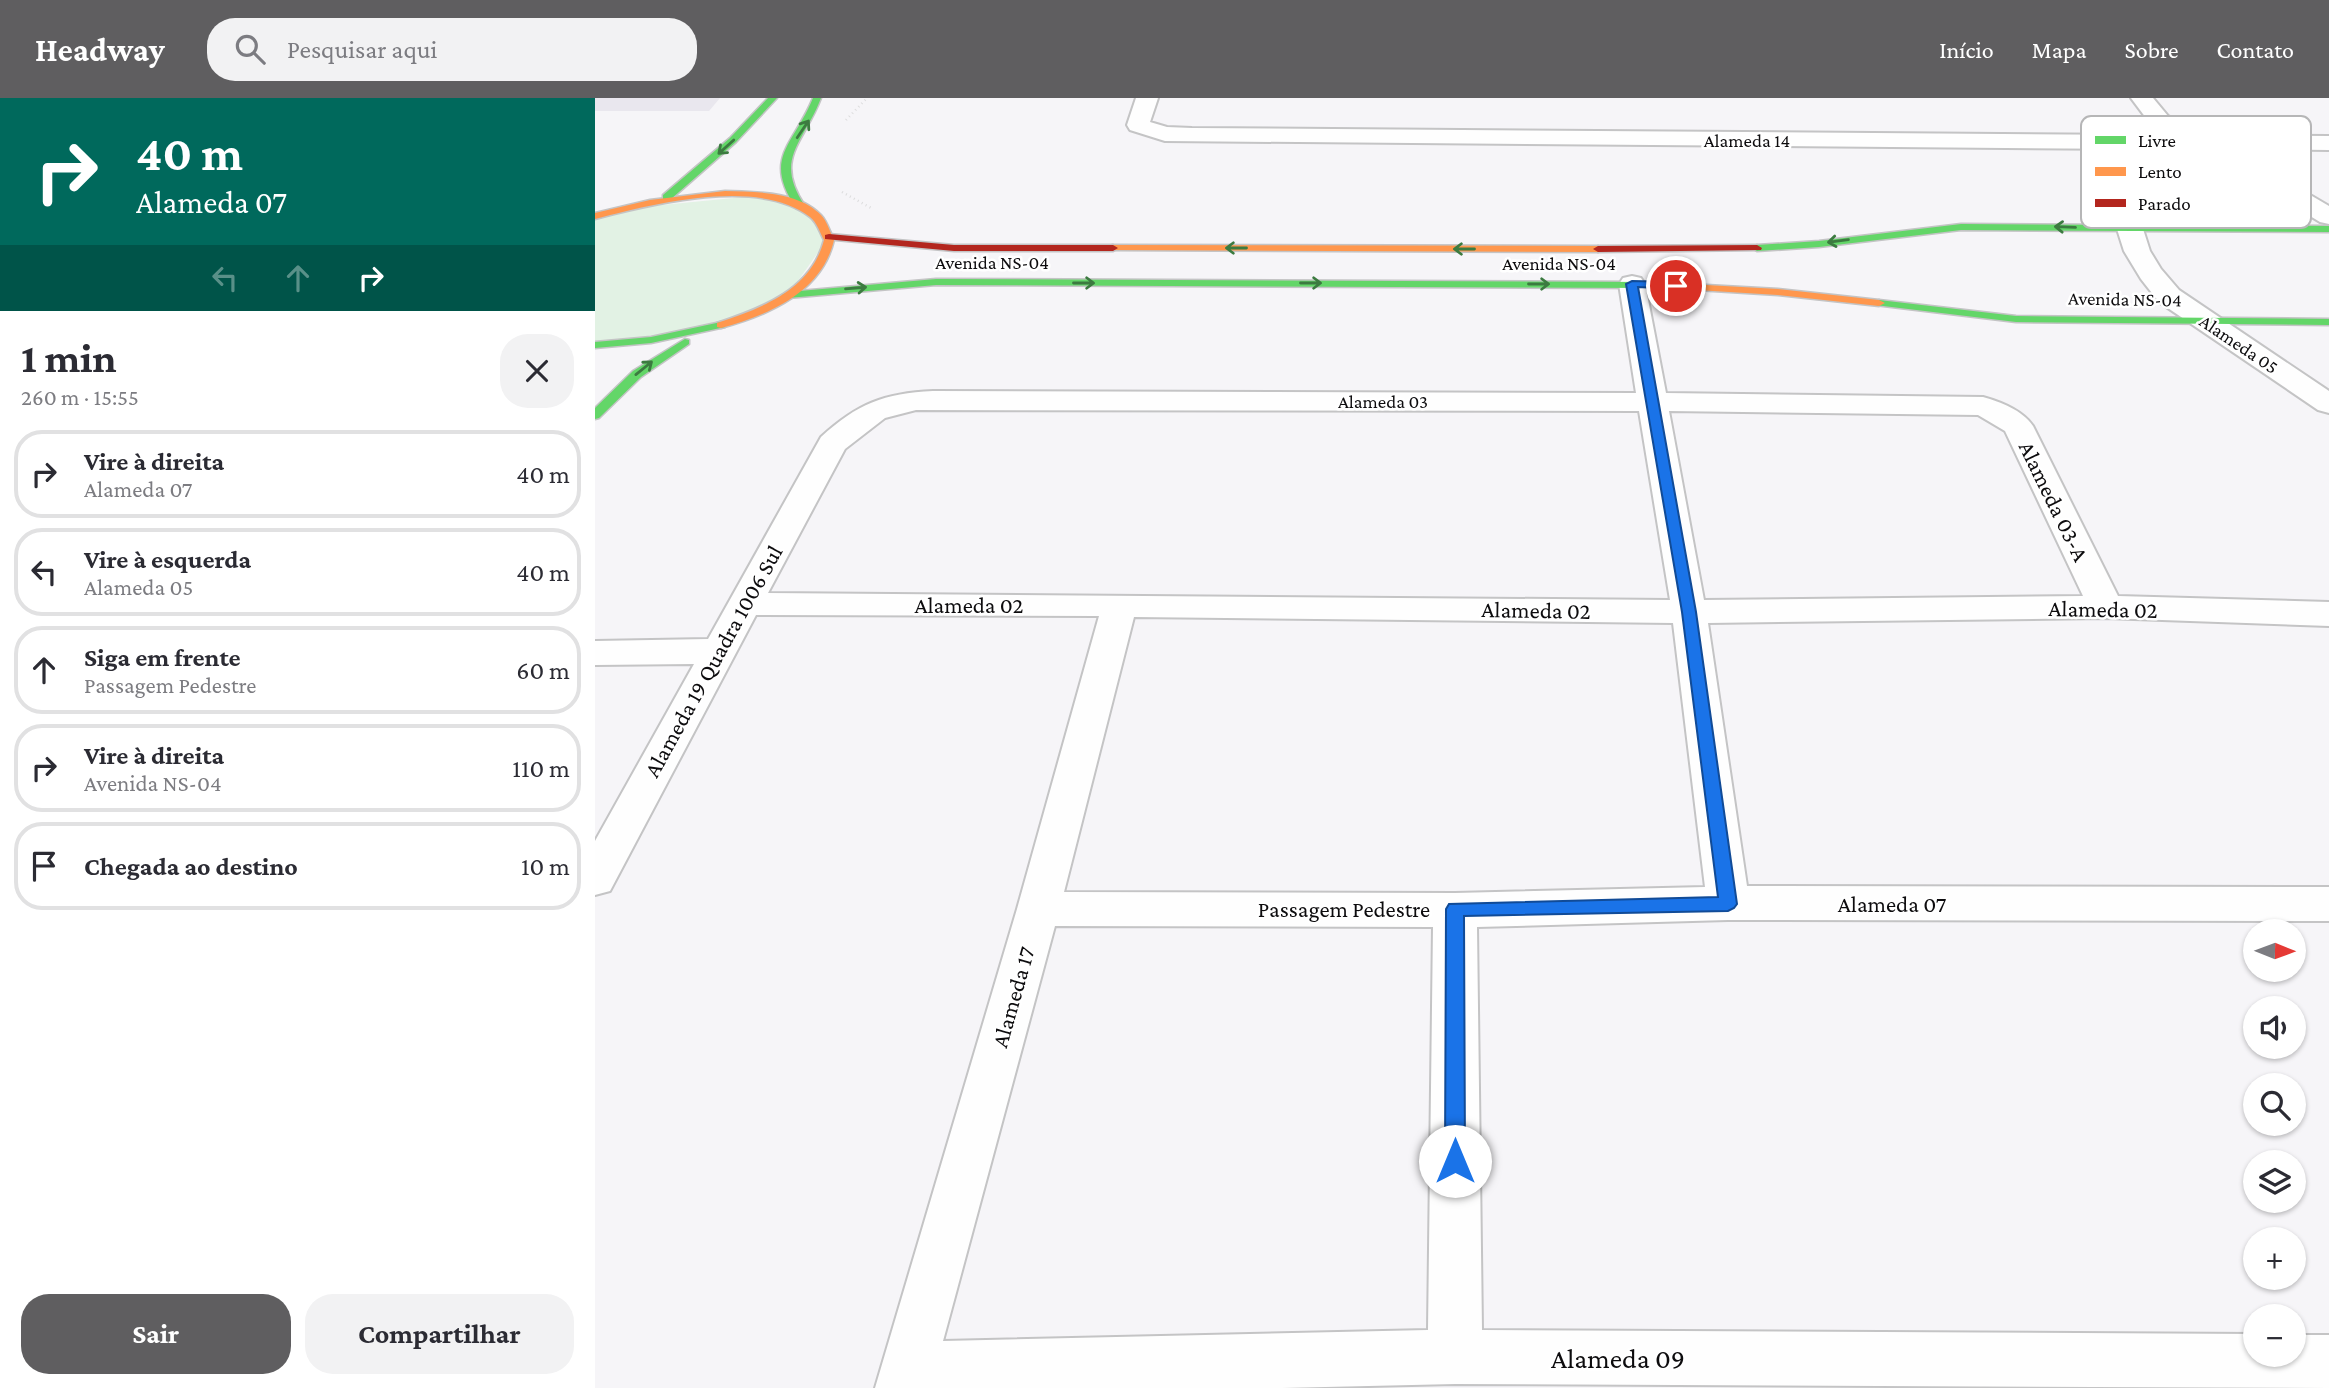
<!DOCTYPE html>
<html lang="pt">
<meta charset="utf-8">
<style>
:root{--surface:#fff;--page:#f2f2f3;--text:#2b2b33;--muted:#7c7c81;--line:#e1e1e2;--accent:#5f5e60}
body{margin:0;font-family:"Crimson Pro",serif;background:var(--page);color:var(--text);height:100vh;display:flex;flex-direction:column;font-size:26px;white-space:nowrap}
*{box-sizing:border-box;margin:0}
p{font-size:23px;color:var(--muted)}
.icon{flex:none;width:38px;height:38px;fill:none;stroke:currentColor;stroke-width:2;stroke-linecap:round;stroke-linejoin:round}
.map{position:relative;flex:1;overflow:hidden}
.sheet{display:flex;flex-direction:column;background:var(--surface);width:595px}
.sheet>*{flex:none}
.top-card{background:#00695c;color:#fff;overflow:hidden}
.needle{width:46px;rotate:91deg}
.controls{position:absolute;left:1648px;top:821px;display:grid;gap:14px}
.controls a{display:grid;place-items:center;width:63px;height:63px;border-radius:50%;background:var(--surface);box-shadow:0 2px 5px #0004;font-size:35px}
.pin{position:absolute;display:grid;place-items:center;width:60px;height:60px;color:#fff;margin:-30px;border:4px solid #fff;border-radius:50%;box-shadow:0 2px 7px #0007}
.me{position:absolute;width:77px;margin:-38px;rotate:0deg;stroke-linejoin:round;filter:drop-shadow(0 0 5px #0008)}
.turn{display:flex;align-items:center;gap:24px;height:147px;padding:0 21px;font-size:32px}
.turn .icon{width:91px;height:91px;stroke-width:2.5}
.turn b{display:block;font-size:49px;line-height:60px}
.lanes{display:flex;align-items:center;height:66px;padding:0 21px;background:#0003;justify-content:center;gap:35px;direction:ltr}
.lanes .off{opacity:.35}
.round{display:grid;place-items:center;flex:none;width:74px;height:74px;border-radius:28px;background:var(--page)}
.summary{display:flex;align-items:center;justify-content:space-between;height:119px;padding:0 21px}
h1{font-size:42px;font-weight:700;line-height:52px}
.action{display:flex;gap:14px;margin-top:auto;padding:14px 21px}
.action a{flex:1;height:80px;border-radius:28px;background:var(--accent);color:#fff;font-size:28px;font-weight:700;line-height:80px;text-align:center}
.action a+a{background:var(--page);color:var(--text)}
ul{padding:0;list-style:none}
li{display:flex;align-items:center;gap:21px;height:88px;margin:0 14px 10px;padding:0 7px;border:4px solid var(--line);border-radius:28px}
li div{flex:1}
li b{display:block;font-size:26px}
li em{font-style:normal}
header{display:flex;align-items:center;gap:42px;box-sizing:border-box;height:98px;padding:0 35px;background:var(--accent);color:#fff}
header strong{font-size:33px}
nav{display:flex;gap:38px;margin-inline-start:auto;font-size:24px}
.search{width:490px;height:63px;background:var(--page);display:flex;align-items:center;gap:18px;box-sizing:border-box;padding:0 24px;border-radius:28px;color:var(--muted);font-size:26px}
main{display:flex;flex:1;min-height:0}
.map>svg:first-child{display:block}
.built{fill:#e9e7ee}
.green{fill:#e2f2e4}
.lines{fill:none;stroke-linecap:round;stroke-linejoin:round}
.street-casing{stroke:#c4c4c5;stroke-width:4}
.fast-casing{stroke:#c4c4c5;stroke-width:3}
.slow-casing{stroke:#c4c4c5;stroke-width:3}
.jam-casing{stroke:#c4c4c5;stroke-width:3}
.path{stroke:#dcdcdd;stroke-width:2.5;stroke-dasharray:1 3.5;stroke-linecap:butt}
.street{fill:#fefefe;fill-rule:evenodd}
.fast{fill:#63d668;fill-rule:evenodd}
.slow{fill:#ff974d;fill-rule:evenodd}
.jam{fill:#b3261e;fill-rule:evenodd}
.oneway{stroke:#3c7b40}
.route{fill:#1a73e8;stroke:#114b97;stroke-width:2}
.labels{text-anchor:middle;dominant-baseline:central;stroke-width:5;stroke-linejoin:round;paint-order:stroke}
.far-street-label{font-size:19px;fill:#0d0c0e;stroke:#fff}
.street-label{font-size:23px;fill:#0d0c0e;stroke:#fff}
.near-street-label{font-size:28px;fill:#0d0c0e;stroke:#fff}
.key{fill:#fff;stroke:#b6b6b7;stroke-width:2}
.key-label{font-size:19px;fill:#0d0c0e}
</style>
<header>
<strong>Headway</strong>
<div class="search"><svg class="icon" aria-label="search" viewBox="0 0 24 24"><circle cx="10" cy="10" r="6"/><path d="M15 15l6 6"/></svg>Pesquisar aqui</div>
<nav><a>Início</a><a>Mapa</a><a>Sobre</a><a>Contato</a></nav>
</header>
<main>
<section class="sheet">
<div class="top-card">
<div class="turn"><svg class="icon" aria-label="right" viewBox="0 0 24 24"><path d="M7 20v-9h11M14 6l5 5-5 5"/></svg><div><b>40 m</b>Alameda 07</div></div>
<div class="lanes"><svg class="icon off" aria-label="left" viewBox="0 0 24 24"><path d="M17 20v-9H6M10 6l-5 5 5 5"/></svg><svg class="icon off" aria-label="ahead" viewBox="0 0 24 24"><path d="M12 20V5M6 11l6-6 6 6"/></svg><svg class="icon" aria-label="right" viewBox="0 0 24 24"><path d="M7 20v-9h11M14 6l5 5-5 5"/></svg></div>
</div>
<div class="summary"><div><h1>1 min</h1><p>260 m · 15:55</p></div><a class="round"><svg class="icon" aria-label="close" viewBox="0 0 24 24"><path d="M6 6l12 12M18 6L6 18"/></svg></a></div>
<ul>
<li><svg class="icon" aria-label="right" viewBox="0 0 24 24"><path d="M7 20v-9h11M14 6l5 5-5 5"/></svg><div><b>Vire à direita</b><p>Alameda 07</p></div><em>40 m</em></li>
<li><svg class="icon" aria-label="left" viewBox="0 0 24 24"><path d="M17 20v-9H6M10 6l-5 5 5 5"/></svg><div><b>Vire à esquerda</b><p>Alameda 05</p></div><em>40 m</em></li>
<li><svg class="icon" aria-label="ahead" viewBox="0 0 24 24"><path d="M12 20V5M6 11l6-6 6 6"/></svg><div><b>Siga em frente</b><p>Passagem Pedestre</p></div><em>60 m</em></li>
<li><svg class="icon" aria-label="right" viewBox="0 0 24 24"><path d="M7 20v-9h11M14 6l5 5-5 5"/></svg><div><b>Vire à direita</b><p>Avenida NS-04</p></div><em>110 m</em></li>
<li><svg class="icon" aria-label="arrive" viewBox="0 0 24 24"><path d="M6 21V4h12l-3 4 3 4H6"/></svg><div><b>Chegada ao destino</b></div><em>10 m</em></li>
</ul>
<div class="action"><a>Sair</a><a>Compartilhar</a></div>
</section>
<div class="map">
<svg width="1734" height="1290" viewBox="0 0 1734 1290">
<rect width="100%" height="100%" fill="#f6f5f8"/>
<path class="built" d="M0,0h125l-11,13h-114z"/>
<path class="green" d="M169,97l36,11 29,31 -41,58 -82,36 -111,14v-129l16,-6z"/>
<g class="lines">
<defs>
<path id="street" d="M541,0h22l-8,24 17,5 25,1 949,7 8,-13 -18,-24h22l15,18 39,19 122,1v14l-97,-1 97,57v18l-9,-2 -121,-73h-42l-14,80 7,22 11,18 18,21 150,101v22l-11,-3 -159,-108 -18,-23 -17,-28 -7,-22 17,-80 -969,-8 -35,-11 -3,-5z
M1037,178l9,2 4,6 21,109 317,4c18,5 39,13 50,29l85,170 211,6v24l-223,-8 -398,5 39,263 582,1v34l-601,-1 -251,7 5,403 774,4v20h38v-19h35v53l-874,-4 -173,4h-407l142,-479 82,-293 -343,-1 -146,276 -15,4v-54l99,-177 -99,1v-24l113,-2 113,-202c36,-33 63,-44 112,-46l703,2 -17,-109 4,-6zM321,312l723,1 31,189 -902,-7 77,-144 40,-31zM1074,313l309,4 27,16 78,165 -379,4zM539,519l539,6 32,264 -250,6 -391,-1zM460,828l378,1 -5,403 -485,11z"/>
<path id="fast" d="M173,0h9l-41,44 -65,57h-8v-4l67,-57z
M218,0h8c-17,45 -48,60 -16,108l-5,3 -4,-1c-34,-51 -2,-63 17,-110z
M1366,126l368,2v6l-368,-2 -142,17 -62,4 -5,-3 5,-3 62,-4z
M341,181l716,3 5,3 -5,3 -716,-3 -148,13 -6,-3 6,-3z
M1284,202l137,16 313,3v6l-313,-3 -141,-17 -2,-2z
M126,224l4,1v4l-74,16 -56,5v-6l56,-5z
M90,241l4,1v4l-48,33 -42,41 -4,1v-11l38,-37z"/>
<path id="slow" d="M130,93c30,1 73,0 96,24 6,6 9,17 13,25 -12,52 -65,75 -113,88l-4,-1v-4c45,-15 94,-33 107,-83 -4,-7 -7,-18 -14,-23 -51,-40 -157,-13 -215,2v-6l55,-13z
M518,147l485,1 5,3 -5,3 -489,-2v-4z
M1057,184l126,7 101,11 6,3 -6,3 -101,-11 -130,-8v-4z"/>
<path id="jam" d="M234,136l125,11h159l5,3 -5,3h-159l-129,-12v-4z
M1162,147l5,3 -1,2 -163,2 -5,-3 5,-3z"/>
</defs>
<use href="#street" class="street-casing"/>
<use href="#fast" class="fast-casing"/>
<use href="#slow" class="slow-casing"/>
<use href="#jam" class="jam-casing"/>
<path class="path" d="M251,22l21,-22
M247,94l29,16"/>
<use href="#street" class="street"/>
<use href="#fast" class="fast"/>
<use href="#slow" class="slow"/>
<use href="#jam" class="jam"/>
</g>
<defs><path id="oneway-shaft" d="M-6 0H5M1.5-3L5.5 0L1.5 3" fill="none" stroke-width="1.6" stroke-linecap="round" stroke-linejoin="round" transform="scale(1.75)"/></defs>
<g class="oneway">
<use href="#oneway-shaft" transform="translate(208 31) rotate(-56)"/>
<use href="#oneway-shaft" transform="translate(131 49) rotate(138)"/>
<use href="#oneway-shaft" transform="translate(1470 129) rotate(-178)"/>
<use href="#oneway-shaft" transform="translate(1243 143) rotate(173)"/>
<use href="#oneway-shaft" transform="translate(641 150) rotate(-180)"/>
<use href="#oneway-shaft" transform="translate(869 151) rotate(-180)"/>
<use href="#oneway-shaft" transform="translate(489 185)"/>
<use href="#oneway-shaft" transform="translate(716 185)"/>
<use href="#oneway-shaft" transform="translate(944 186)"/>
<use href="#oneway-shaft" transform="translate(261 190) rotate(-5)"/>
<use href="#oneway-shaft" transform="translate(49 270) rotate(-39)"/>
</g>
<path class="route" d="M1037,183l44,1 5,4 -5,3 -38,-2 58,325 41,292 -3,4 -6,3 -264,5 1,245 -3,7 -7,3 -7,-3 -3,-7 1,-252 3,-5 269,-7 -36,-285 -56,-328z"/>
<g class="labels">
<g class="far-street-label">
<text x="1152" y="42">Alameda 14</text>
<text x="397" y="164">Avenida NS-04</text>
<text x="964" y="165">Avenida NS-04</text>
<text transform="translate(1530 201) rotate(1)">Avenida NS-04</text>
<text transform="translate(1644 246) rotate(34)">Alameda 05</text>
<text x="788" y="303">Alameda 03</text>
</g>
<g class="street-label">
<text transform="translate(1459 403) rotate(64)">Alameda 03-A</text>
<text x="374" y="507">Alameda 02</text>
<text transform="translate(1508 511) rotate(1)">Alameda 02</text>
<text transform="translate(941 512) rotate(1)">Alameda 02</text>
<text transform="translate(118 563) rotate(-61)">Alameda 19 Quadra 1006 Sul</text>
<text x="1297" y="806">Alameda 07</text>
<text x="749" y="811">Passagem Pedestre</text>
<text transform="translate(418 899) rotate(-74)">Alameda 17</text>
</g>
<g class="near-street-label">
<text x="1023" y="1260">Alameda 09</text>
</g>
</g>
<rect x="1486" y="18" width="230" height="112" rx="10" class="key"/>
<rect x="1500" y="38" width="31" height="8" fill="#63d668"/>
<rect x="1500" y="69" width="31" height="9" fill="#ff974d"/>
<rect x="1500" y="101" width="31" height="8" fill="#b3261e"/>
<g class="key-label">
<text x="1543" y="49">Livre</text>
<text x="1543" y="80">Lento</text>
<text x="1543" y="112">Parado</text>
</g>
</svg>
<div class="controls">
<a><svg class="needle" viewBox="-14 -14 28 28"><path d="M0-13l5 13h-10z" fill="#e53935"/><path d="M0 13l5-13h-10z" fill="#7c7c81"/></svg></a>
<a><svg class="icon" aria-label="sound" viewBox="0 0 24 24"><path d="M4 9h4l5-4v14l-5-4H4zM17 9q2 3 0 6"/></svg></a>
<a><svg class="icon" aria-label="search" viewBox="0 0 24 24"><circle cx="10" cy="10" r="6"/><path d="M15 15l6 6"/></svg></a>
<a><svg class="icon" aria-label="layers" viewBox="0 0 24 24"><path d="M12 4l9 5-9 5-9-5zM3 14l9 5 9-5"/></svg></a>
<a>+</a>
<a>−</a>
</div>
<div class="pin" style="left:1081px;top:188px;background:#d93025"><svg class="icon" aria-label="arrive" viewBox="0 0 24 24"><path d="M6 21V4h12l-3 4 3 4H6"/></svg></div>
<svg class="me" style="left:860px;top:1063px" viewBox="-20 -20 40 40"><circle r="19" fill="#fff"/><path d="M0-13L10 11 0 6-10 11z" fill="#1a73e8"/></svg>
</div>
</main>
